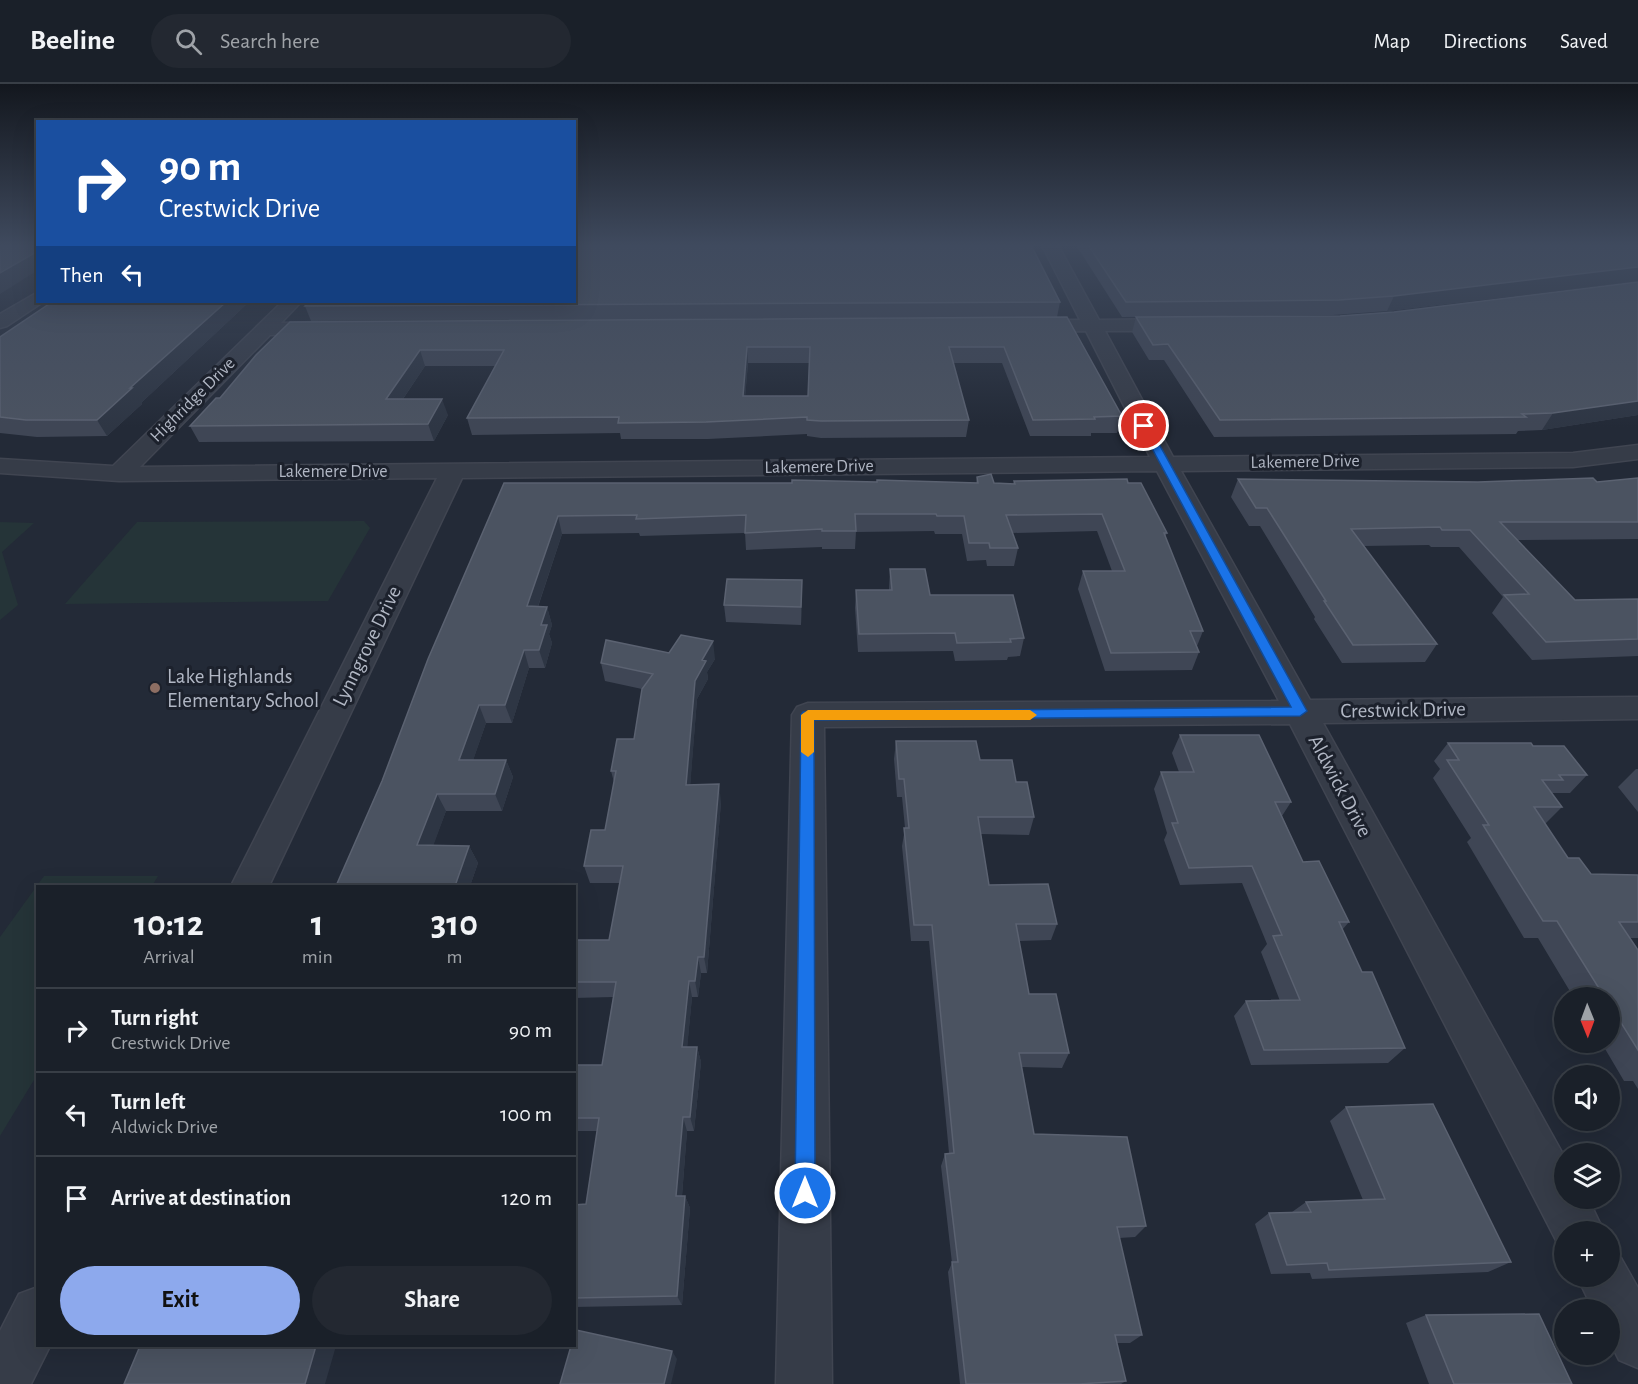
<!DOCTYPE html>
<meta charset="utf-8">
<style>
:root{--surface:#1a2029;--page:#232831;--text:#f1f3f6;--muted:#9fa3a8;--line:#383e46;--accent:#8da9ed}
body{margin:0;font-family:"Alegreya Sans",sans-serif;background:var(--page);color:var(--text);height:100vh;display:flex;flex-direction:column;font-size:22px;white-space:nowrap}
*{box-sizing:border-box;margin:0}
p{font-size:20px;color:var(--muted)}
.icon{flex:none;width:33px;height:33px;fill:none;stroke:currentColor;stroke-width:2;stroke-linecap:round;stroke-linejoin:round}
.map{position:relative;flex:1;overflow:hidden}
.panel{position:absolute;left:36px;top:801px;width:540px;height:462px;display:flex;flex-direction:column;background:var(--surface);border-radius:0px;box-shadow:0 6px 24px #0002,0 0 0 2px var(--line)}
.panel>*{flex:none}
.banner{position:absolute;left:36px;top:36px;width:540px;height:183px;border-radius:0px;box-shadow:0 6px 24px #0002,0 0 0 2px var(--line);background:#1a4fa0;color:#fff;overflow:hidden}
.needle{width:39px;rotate:179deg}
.buttons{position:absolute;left:1554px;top:903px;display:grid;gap:12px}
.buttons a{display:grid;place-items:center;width:66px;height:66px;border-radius:50%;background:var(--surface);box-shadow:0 6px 24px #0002,0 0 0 2px var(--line);font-size:30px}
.pin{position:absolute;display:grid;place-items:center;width:51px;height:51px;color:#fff;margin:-26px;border:3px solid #fff;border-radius:50%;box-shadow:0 2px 6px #0007}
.me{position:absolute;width:66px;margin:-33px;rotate:0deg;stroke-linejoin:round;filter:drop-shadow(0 0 4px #0008)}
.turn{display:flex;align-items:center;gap:21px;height:126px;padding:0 24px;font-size:27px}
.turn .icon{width:78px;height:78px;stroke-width:2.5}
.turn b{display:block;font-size:42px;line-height:51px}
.then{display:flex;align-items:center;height:57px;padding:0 24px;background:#0003;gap:12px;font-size:22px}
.eta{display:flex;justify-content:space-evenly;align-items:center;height:102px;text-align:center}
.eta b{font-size:36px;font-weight:700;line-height:42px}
.primary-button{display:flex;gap:12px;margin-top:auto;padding:12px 24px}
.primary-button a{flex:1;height:69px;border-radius:36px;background:var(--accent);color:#111;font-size:24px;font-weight:700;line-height:69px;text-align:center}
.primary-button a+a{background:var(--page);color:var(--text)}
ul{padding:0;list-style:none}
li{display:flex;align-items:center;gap:18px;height:84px;padding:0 24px;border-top:2px solid var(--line)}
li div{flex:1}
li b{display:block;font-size:22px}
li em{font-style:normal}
header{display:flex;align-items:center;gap:36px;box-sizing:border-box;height:84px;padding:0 30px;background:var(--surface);border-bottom:2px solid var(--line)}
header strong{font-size:28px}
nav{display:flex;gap:33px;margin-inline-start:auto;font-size:21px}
.search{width:420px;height:54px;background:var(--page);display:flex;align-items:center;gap:15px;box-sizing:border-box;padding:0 21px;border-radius:33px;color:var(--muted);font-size:22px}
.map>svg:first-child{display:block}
.green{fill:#253438}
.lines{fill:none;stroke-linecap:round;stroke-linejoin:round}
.minor-casing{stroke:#404551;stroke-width:3}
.minor{fill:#363c48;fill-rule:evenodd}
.wall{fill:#3f4655;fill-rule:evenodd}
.shaded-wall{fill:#2e3644}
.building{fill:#4b5361;stroke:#5b6271;stroke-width:1.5;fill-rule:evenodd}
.route{fill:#1a73e8;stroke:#114b97;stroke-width:1.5}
.slow{fill:#f59e0b}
.education-dot{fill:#8d6e63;stroke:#1c212c;stroke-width:2}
.labels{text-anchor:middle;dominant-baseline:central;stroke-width:6;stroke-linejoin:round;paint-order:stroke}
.far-street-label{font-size:18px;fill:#b1b7c4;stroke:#1c212c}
.street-label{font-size:21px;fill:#b1b7c4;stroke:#1c212c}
.poi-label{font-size:21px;fill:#b1b7c4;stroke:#1c212c;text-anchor:start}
</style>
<header>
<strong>Beeline</strong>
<div class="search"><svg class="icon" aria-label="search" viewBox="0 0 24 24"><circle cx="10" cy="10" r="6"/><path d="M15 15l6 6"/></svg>Search here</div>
<nav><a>Map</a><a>Directions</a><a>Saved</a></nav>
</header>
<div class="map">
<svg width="1638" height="1300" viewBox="0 0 1638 1300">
<rect width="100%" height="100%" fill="#232a37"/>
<path class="green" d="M364,437l6,7 -42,73 -263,3 72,-82z
M0,438l34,1 -32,29 16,53 -18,15z
M44,792h114l-6,10h-114l-1,189 -37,61v-199z"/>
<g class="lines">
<defs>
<path id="minor" d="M1042,161h16l41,75 80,-1 7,2 2,4 -2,4 -7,2h-74l68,126 400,-4 65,-8v14l-65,8 -392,4 129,229 328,-3v22l-315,4 241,433v42h24l16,34h-40v19l-3,-1 -271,-526 -466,3 8,657h-56l16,-669 5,-8 11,-4 471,-2 -122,-230 -695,7 -193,408h-38l206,-408 -318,3 -119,-8v-14l113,7 169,-164h19l-20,21 46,-1 7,2 2,4 -2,4 -7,2 -57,1 -130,132 1010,-10 -64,-126 -59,1 -7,-2 -2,-4 2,-4 7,-2h53z
M38,208v10h5l-36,24 -7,2v-14z
M1610,1169l11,5 17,30v80l-19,-8 -9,-18v-32h-17l-16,-34h33z
M38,1203v59h12l-19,38h-31v-53l19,-37z"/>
</defs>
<use href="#minor" class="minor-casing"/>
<use href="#minor" class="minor"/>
</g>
<path class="wall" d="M1076,161h562v36l-251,30 -54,4 -211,2z
M1638,198v133l-96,15 -24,1 -2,3 -302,3 -50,-77h-15l-17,-28 4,-15 204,-1 54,-4z
M50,218h199l-108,101 1,1 -35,32 -70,1 -37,-4v-96l51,-34z
M1060,218l-3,15 -746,4 -6,-15z
M1067,233l55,99 -5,17h-26v3h-61l-28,-73h-49l16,57 -3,17 -145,1 -14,-2v-2l-99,5h-87l-1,-6 -148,2 -5,-17 29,-52h-71l-22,33 45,16 -14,26 -235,1 -9,-16 30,-28 36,-43zM748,279h61l-1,33h-63z
M977,393l17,6 19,1 1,-3 114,2 39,50 -2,4 38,94 -6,15 2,6 -7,18 -87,1 -27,-82 5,-18h29l-15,-40 -85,2 6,15 -4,18h-27l-1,-6 -19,1 -5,-27h-27l-1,-3 -78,1 -1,17h-33v-2l-76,3 -1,-17 -105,3 -1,-3 -77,1 -24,73h9l5,18 -3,9 3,9 -7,25h-16l-17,55h-26l-13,37h33l7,17 -11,34h-56l-13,34 36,1 9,17 -8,23h-134l46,-105 122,-298h472z
M1638,394v61l-121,1 58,60 63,-1v57l-106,4 -40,-47 11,-16 -44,-50h-28l-2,-2 -65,1 73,98 -12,18 -83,1 -28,-44 1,-2 -55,-91h-11l-18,-29 7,-18 240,3h119z
M890,485l40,26 94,43 -4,18 -12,1 -1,3 -52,1 -2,-10 -95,1 -3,-44 1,-18h33z
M802,496v18l-1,27 -75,-3 -2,-17z
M669,569l46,6 -8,13 1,7 -11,20 -7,86 31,17 -14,171h-6l-3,24h-6l-5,50h10l4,15 -7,69h-7l-5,65h3l5,12 -8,97 -108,2v-102l12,-1 11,-73h-23v-66h28l11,-68 -39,1v-58h35l11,-57h-30l-6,-17 21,-36 9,-48 -3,-11 23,-32 8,-50 -37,-8 -4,-18z
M1180,651l111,67 -9,14 21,46 46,60 -7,8 20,42 43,76 -17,15 -137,2 -17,-49 12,-15h34l-19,-49 6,-8 -25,-61 -62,2 -16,-45 3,-7 -13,-44 7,-17h18l-7,-19z
M896,657l84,19 36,22 18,35 -5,18 -49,-1 9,51 68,39 -6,16 -32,1 10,53 40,59 -7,15 -40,-1 12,67 112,92 -11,11 -16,1 23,97 -12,8h-13l9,38 -5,3h-161l-12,-112 4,-9 -11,-97 4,-12 4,-1 -20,-212h-18l-9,-95 3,-18 -3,-31h-5l-3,-38z
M1448,659l85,3 54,29 -17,18h-19l11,14 -17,17 23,34 23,16 47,1v63h-8l8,12v139l-5,-8h-9l-23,-39h9v-44h-36l-36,-60h-14l-57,-96 4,-4 -38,-60 7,-9 -6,-8z
M1636,685h2v43l-20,-25z
M1346,1023l165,155 -23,10 -176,7 -2,-6 -39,1 -16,-50 14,-11 23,-1 14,-10 57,-2 -33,-79z
M1426,1231l146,69h-143l-23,-61z"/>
<path class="shaded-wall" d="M38,167v19l-38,24v-21z
M1638,183v14l-251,30 7,-15z
M226,218h23l-108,101 1,1 -35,32 -10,-16 33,-32z
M747,263l1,16 -4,49 -1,-16z
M420,266l5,16 -33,49 -6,-16z
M442,315l6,16 -14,26 -6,-17z
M1638,317v14l-96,15 11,-17z
M558,432l4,18 -30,90 -5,-18z
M802,496v18l-1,27v-18z
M547,523l5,18 -3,9 3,9 -7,25 -6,-18 2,-25z
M713,557l2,18 -8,13 1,7 -11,20 -8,103 -3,-17 9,-104 7,-21z
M524,566l5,18 -17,55 -7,-18z
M479,621l7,18 -19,55 -8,-18z
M506,676l7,17 -11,34 -7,-17z
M719,700l2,18 -14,171 -3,-16z
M437,710l9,17 -19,52 -10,-18z
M469,762l9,17 -8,23h-15z
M698,873l3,16 -3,24 -3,-16z
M689,897l3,16 -6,64 -4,-14z
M697,963l4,15 -7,69 -4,-14z
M683,1033l4,14 -6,77 -5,-12z
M685,1112l5,12 -8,97 -5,-9z
M316,1262h20l-11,38h-20z
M672,1267l5,8 -6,25h-7z"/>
<path class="building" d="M0,161h38v6l-38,22z
M574,161h457l29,57 -755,4 4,-4h265z
M1088,161h550v22l-244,29 -55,4 -213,2z
M1638,198v119l-85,12 -31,1 4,3 -306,3 -52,-76 -15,1 -17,-28 204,-1 54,-4z
M52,218h174l-96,86h2l-35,32h-71l-26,-3v-80z
M1067,233l55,99 -28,1 1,2 -62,1 -29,-73h-55l20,73 -148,1 -14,-1v-3l-101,5 -88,1 1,-6 -152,1 37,-68h-84l-34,49h56l-14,25 -238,2 26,-28h4l36,-43 34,-33zM747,263h63l-2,49h-65z
M991,390l3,9 21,1 -1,-3 113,-2 1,4h13l26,50h-3l39,98h-13l9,21 -88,1 -28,-82h42l-23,-57 -96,1 12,33h-28l-1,-5h-20l-5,-27h-27l-1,-2h-81l1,17h-34v-2l-77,4 1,-18 -110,4 1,-4 -79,1 -31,90 20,1 -6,18h6l-8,25h-15l-19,55h-26l-20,55h47l-11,34h-58l-20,51 52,1 -14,40h-119l46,-105 46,-122 76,-176h288v-3l85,2v-2l101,3 -1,-6z
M1593,394l4,4 41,-4v44h-138l75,78 63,-1v40l-92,3 -42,-47 25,-1 -59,-64h-28l-2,-3 -89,2 86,115 -84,1 -29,-44h2l-59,-93h-11l-18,-29 240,3z
M890,485h35l5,26h83l11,43 -14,1 1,3 -54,1 -2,-10 -96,1 -3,-44h36z
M727,495l75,1 -1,27 -77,-2z
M681,551l32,6 -11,19 4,1 -11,20 -9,104 33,-1 -15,173h-6l-3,24h-6l-7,66h15l-7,70h-7l-7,79h9l-8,100 -103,2v-93l12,-1 13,-86h-25v-53h28l14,-83h-42v-42h35l14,-74h-39l7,-36h14l11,-59h-5l6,-32h17l8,-50 11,-15 -52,-11 5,-23 63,13z
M1180,651h79l32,67h-16l28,60 16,-1 30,61h-10l23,50h10l33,76 -141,2 -18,-49 54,-1 -27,-64 9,-1 -30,-69 -63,2 -17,-45h6l-17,-51h33z
M896,657h80l4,19h32l4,22h11l7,35h-56l11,68 59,-1 9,40h-41l13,70h27l13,59h-50l15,81 93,3 19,89 -29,1 25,108h-27l11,46 -47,3h-113l-14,-122h6l-13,-108 9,-1 -22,-228h-18l-10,-97h5l-5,-49h-5z
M1448,659h83l2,3h31l23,29h-28l4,5h-21l20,27h-28l34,51h11l12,16 47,1v47h-19l19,28v100l-28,-45v-7h-5l-48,-77h-14l-60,-96h6l-42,-65h12z
M1433,1020l78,158 -182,8 -2,-7 -40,2 -18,-52 42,-1 -5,-10 79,-3 -39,-92z
M1539,1230l33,70h-118l-28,-69z
M576,1246l96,21 -8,33h-104l11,-38h3v-11z
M140,1262h176l-11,38h-181z"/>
<linearGradient id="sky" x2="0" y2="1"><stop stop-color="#13171e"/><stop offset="0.47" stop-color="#3f4a5e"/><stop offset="1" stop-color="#3f4a5e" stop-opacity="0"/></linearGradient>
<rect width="1638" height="343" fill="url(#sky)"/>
<path class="route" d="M1141,340l8,2 158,285 -7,5 -486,4 1,473 -3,7 -7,3 -7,-3 -3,-7 6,-478 2,-3 488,-5 -151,-281z"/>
<path class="slow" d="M808,626h222l7,5 -7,5h-216v32l-6,5 -7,-5v-37z"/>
<circle class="education-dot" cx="155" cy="604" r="6"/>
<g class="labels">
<g class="far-street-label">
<text transform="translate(193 316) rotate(-45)">Highridge Drive</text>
<text transform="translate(1305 378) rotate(-1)">Lakemere Drive</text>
<text transform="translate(819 383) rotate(-1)">Lakemere Drive</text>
<text x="333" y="388">Lakemere Drive</text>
</g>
<g class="street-label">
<text transform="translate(367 562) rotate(-64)">Lynngrove Drive</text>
<text transform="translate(1403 626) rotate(-1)">Crestwick Drive</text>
<text transform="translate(1340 702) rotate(62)">Aldwick Drive</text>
</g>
<g class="poi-label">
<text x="167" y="592">Lake Highlands<tspan x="167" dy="24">Elementary School</tspan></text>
</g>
</g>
</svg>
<div class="buttons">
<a><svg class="needle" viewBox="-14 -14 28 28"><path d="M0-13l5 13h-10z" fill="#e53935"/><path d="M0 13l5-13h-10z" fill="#9fa3a8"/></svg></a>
<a><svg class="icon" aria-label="sound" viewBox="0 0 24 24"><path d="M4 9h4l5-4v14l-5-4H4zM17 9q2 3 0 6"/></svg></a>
<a><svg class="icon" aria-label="layers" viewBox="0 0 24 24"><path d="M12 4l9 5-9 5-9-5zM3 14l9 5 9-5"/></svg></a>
<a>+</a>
<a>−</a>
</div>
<div class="pin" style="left:1144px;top:342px;background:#d93025"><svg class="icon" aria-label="arrive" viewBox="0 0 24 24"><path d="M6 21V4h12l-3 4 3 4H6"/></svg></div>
<svg class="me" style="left:805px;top:1109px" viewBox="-20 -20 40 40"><circle r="17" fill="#1a73e8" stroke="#fff" stroke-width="3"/><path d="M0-11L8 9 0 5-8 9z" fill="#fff"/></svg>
<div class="banner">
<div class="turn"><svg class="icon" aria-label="right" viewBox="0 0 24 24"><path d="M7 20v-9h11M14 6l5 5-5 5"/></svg><div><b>90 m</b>Crestwick Drive</div></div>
<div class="then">Then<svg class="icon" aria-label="left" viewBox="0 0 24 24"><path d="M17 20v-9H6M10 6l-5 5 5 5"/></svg></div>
</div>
<section class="panel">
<div class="eta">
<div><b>10:12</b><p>Arrival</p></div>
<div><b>1</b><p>min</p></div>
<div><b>310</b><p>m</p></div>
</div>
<ul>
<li><svg class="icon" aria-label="right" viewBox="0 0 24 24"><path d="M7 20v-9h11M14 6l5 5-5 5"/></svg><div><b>Turn right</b><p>Crestwick Drive</p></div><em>90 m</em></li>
<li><svg class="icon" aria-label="left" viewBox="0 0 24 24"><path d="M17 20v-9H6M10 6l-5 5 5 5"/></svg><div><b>Turn left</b><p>Aldwick Drive</p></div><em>100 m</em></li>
<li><svg class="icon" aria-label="arrive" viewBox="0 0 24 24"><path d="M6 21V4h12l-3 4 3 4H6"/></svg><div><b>Arrive at destination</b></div><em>120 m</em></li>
</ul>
<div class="primary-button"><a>Exit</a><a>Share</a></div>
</section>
</div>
